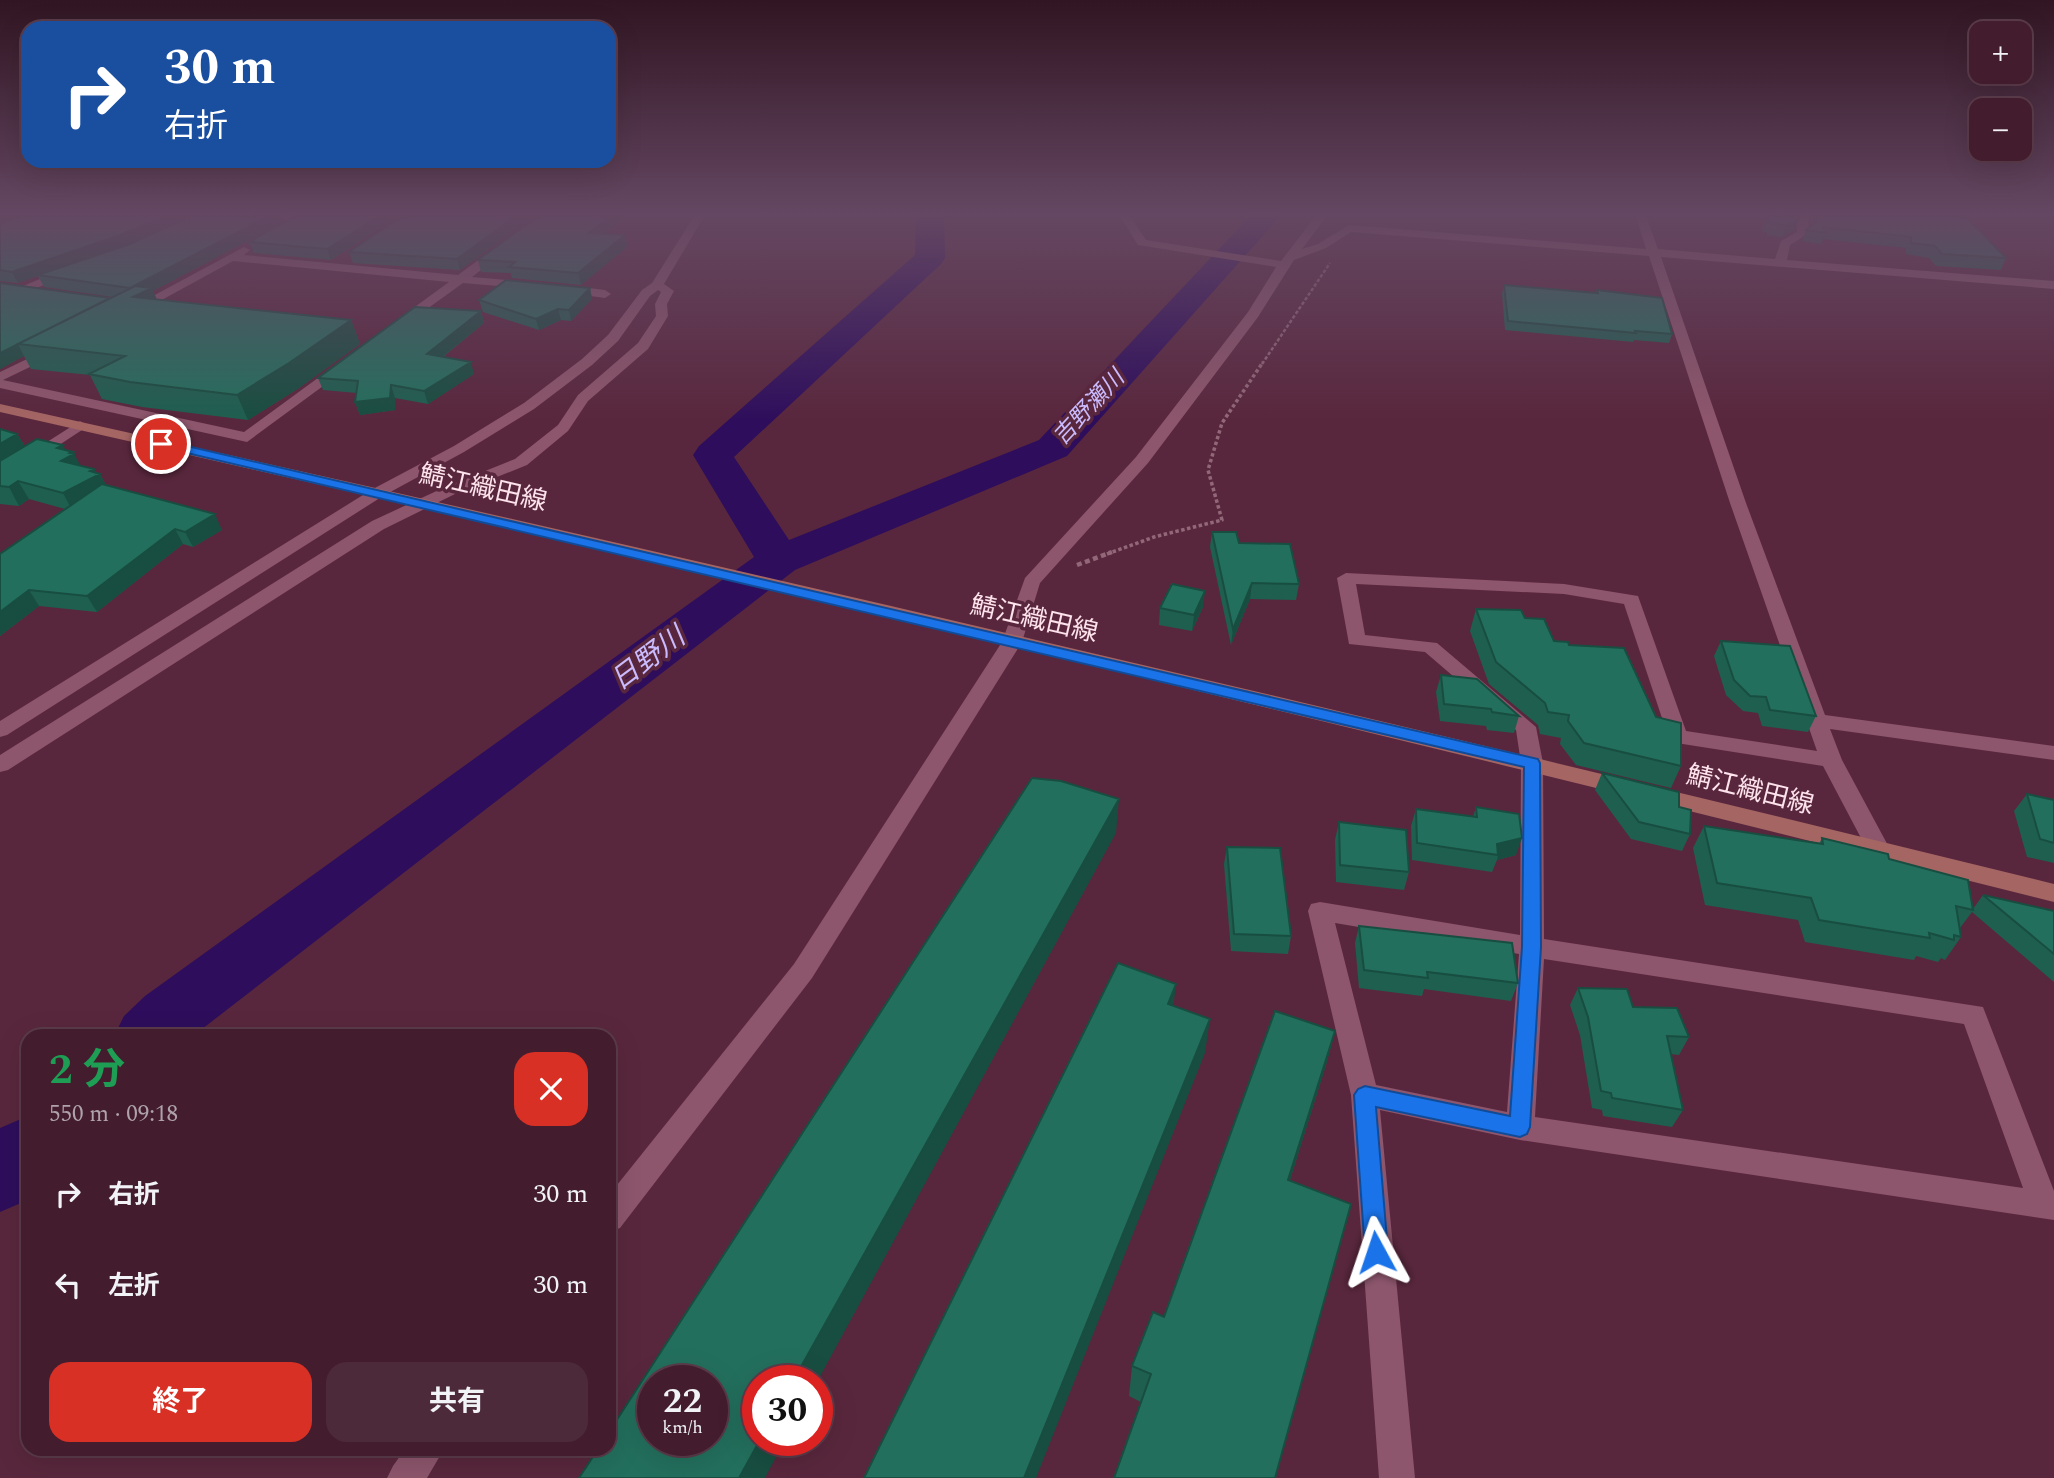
<!DOCTYPE html>
<html lang="ja">
<meta charset="utf-8">
<style>
:root{--surface:#431d2e;--page:#4d2a3a;--text:#f1f3f6;--muted:#afa2aa;--line:#5b3b4a;--accent:#d93025}
body{margin:0;font-family:Spectral,"Noto Sans JP",serif;background:var(--page);color:var(--text);height:100vh;display:flex;flex-direction:column;font-size:26px;white-space:nowrap}
*{box-sizing:border-box;margin:0}
p{font-size:23px;color:var(--muted)}
.icon{flex:none;width:38px;height:38px;fill:none;stroke:currentColor;stroke-width:2;stroke-linecap:round;stroke-linejoin:round}
.map{position:relative;flex:1;overflow:hidden}
.side{position:absolute;left:21px;top:1029px;width:595px;height:427px;display:flex;flex-direction:column;background:var(--surface);border-radius:21px;box-shadow:0 7px 28px #0002,0 0 0 2px var(--line)}
.side>*{flex:none}
.guide{position:absolute;left:21px;top:21px;width:595px;height:147px;border-radius:21px;box-shadow:0 7px 28px #0002,0 0 0 2px var(--line);background:#1a4fa0;color:#fff;overflow:hidden}
.controls{position:absolute;left:1969px;top:21px;display:grid;gap:14px}
.controls a{display:grid;place-items:center;width:63px;height:63px;border-radius:14px;background:var(--surface);box-shadow:0 7px 28px #0002,0 0 0 2px var(--line);font-size:35px}
.speed{position:absolute;left:637px;top:1365px;display:flex;gap:14px;font-size:35px;font-weight:700;text-align:center}
.speed>*{display:grid;place-content:center;width:91px;height:91px;border-radius:50%;background:var(--surface);box-shadow:0 7px 28px #0002,0 0 0 2px var(--line);line-height:1}
.speed small{font-size:18px;font-weight:400}
.speed .limit{border:10px solid #d22;background:#fff;color:#111}
.pin{position:absolute;display:grid;place-items:center;width:60px;height:60px;color:#fff;margin:-30px;border:4px solid #fff;border-radius:50%;box-shadow:0 2px 7px #0007}
.me{position:absolute;width:77px;margin:-38px;rotate:355deg;stroke-linejoin:round;filter:drop-shadow(0 0 5px #0008)}
.turn{display:flex;align-items:center;gap:24px;height:147px;padding:0 28px;font-size:32px}
.turn .icon{width:91px;height:91px;stroke-width:2.5}
.turn b{display:block;font-size:49px;line-height:60px}
.round{display:grid;place-items:center;flex:none;width:74px;height:74px;border-radius:21px;background:var(--page)}
.overview{display:flex;align-items:center;justify-content:space-between;height:119px;padding:0 28px}
h1{font-size:42px;font-weight:700;line-height:52px;color:#1e9e55}
.primary-button{display:flex;gap:14px;margin-top:auto;padding:14px 28px}
.primary-button a{flex:1;height:80px;border-radius:21px;background:var(--accent);color:#fff;font-size:28px;font-weight:700;line-height:80px;text-align:center}
.primary-button a+a{background:var(--page);color:var(--text)}
ul{padding:0;list-style:none}
li{display:flex;align-items:center;gap:21px;height:91px;padding:0 28px}
li div{flex:1}
li b{display:block;font-size:26px}
li em{font-style:normal}
.map>svg:first-child{display:block}
.lines{fill:none;stroke-linecap:round;stroke-linejoin:round}
.river{fill:#2e0e5c;fill-rule:evenodd}
.path-far2{stroke:#926879;stroke-width:2.5;stroke-dasharray:3.5 2;stroke-linecap:butt}
.path-far1{stroke:#926879;stroke-width:3.5;stroke-dasharray:3.5 2.5;stroke-linecap:butt}
.path{stroke:#926879;stroke-width:4.5;stroke-dasharray:5 3.5;stroke-linecap:butt}
.street{fill:#8d566c;fill-rule:evenodd}
.secondary{fill:#a46563;fill-rule:evenodd}
.wall{fill:#1e5f50}
.shaded-wall{fill:#184e41}
.building{fill:#236f5d;stroke:#184e41;stroke-width:2;fill-rule:evenodd}
.route{fill:#1a73e8;stroke:#114b97;stroke-width:2}
.labels{text-anchor:middle;dominant-baseline:central;stroke-width:7;stroke-linejoin:round;paint-order:stroke}
.far-water-label{font-size:23px;font-style:italic;fill:#cabbfe;stroke:#59273d}
.street-label{font-size:26px;fill:#fee3ec;stroke:#59273d}
.water-label{font-size:28px;font-style:italic;fill:#cabbfe;stroke:#59273d}
</style>
<div class="map">
<svg width="2054" height="1478" viewBox="0 0 2054 1478">
<rect width="100%" height="100%" fill="#59273d"/>
<g class="lines">
<path class="river" d="M916,213h28l1,45 -4,6 -207,193 55,83 250,-100 214,-227h30l-216,243 -272,114 -602,466h-79l10,-20 21,-20 609,-439 -61,-102 6,-9 216,-191z
M28,1116v84l-28,12v-84z"/>
<path class="path-far2" d="M1262,364l68,-101"/>
<path class="path-far1" d="M1107,554l47,-17 68,-17 -14,-50 14,-47 41,-61"/>
<path class="path" d="M1077,565l35,-13"/>
<path class="street" d="M250,213h36l25,5 -6,3 -50,-5z
M542,213h12l-82,64 57,5 4,1v6l-70,-6 -61,44 -5,-1v-6l52,-38 -216,-21 -97,53h-10l-1,-3 119,-64 6,3 -6,5 214,20z
M696,213h10l-42,71 10,7 -7,13 1,12 -20,33 -60,52 -20,30 -41,34 -72,29 -71,35 -376,241 -8,2v-17l372,-234 71,-33 72,-29 43,-34 20,-30 60,-52 18,-27 -1,-12 6,-12 -3,-2 -8,6 -32,45 -26,24 -58,44 -70,43 -81,44 -376,239 -7,2v-16l371,-231 83,-44 70,-43 58,-44 26,-24 34,-45 10,-7z
M1118,213h10l18,27 135,21 37,-48h11l-27,36 16,-5 31,-19 297,24 -11,-36h10l13,36 117,10 6,-18 16,-9 1,-19h10l1,20 -19,12 -3,15 267,21v8l-393,-32 85,246 79,212 229,31v14l-224,-31 12,31 49,91 -4,6 -8,2 -8,-2 -48,-91 -153,-24 -46,-138 -60,-10 -208,-10 9,51 72,8 99,84 7,36 1,176 439,68 71,184v29l-534,-80 -140,-30 35,368h-36l-28,-383 -43,-184 3,-7 9,-2 200,33 1,-172 -5,-33 -91,-78 -76,-8 -12,-66 9,-5 218,11 74,12 48,135 131,20 -87,-248 -81,-247 -298,-24 -25,16 -32,12 -36,57 -110,146 -108,120 -18,59 -210,336 -192,250 -11,4v-37l185,-231 208,-322 23,-64 111,-121 112,-145 28,-45 -138,-22zM1335,923l184,31 -12,158 -131,-27zM1544,959l420,65 59,164 -488,-71z
M66,268l6,4 -2,3 -44,17h-8l-2,-3z
M565,285l40,5 6,4 -6,4 -44,-6v-6z
M52,347l7,4 -2,3 -54,26 241,52 93,-68 5,-1 7,4 -102,75 -247,-54v-16z
M80,421l7,4 -2,3 -85,56v-12z
M405,1449h39l-17,29h-40l6,-12z"/>
<path class="secondary" d="M0,404c686,152 1371,312 2054,480v18c-682,-172 -1367,-335 -2054,-490z"/>
</g>
<path class="wall" d="M0,213l283,9 -130,69 4,9 194,20 9,24 -61,44 -51,32 -106,-13 -40,-8 -12,-24 -59,-6 -7,-13 -24,13v-86l110,16 3,-2 -69,-10 -6,-11 -20,7 -18,-2z
M301,213h103l-73,47 -77,-7 -5,-11z
M538,213l-78,57 -107,-7 -4,-11z
M1811,213h151l44,45 -5,12 -65,-4 -7,-8 -23,-4v-6l-83,-9 -2,5 -19,-3 4,-11 5,-4z
M624,218l-20,16 24,12 -47,39 -69,-7 -1,-5 -30,-1 -3,-12z
M1799,219l-5,11 -12,7 -15,-2v-3l-6,-1 5,-11z
M1504,285l92,8 1,-3 75,44 -3,9 -35,-3 -1,2 -128,-12 -3,-36z
M590,288l2,11 -21,22 -10,-1 -22,10 -56,-18 -4,-12z
M481,311l3,12 -41,34 31,17 -46,30 -33,-6v12l-35,5 -5,-13 2,-9 -34,-3 -5,-12z
M0,429l17,5 8,12 40,4 16,16 13,3 2,4 4,1 6,11 116,45 -29,17 -10,-3 -86,68 -58,-6 -39,30v-82l65,-45 -36,-10 -10,7 -19,-2z
M1212,532l27,11 60,41 -3,16 -46,-1 -19,46 -21,-98z
M1203,607l-11,24 -33,-6 1,-17z
M1476,609l49,9 29,23 15,4 87,72 25,49 -10,22 -95,-23 -16,-21 1,-6 -21,-4 -2,-9 -49,-41 -19,-53z
M1721,641l95,75 -8,16 -46,-6 -4,-13 -15,-2 -17,-16 -12,-39z
M1441,675l78,41 -5,17 -27,-3 -1,-4 -46,-5 -4,-29z
M1602,773l77,34 11,27 -8,17 -51,-12 -36,-49z
M2027,794l27,6v63l-27,-6 -13,-46z
M1476,807l40,48 -19,5 -5,12 -80,-12 -1,-34 5,-17 57,8z
M1339,822l70,50 -5,18 -68,-8 -1,-42z
M1704,826l115,18 3,-6 67,21 84,50 10,-14 71,16v71l-82,-70 -12,16 1,9 -16,23 -4,-2 -3,4 -22,-6 -2,4 -109,-18 -7,-22 -93,-15 -12,-57z
M1227,847l64,89 -3,18 -57,-3 -7,-87z
M1359,926l159,57 -7,18 -87,-12 -2,7 -63,-8 -4,-45z
M1578,988l55,19 56,30 -10,18 -9,-1 13,56 -11,17 -69,-11 -1,-6 -10,-2 -12,-73 -10,-30z
M1335,1031l-9,34 -36,115 -149,222 -12,-6 3,-30 32,-49z"/>
<path class="shaded-wall" d="M3,213h32l-35,14v-13z
M172,213h29l-76,34 -87,28v1l-20,7 -6,-11z
M275,213h5l3,9 -130,69 9,20 -18,10 -14,-33z
M384,213h20l-73,47 -4,-11z
M520,213h18l-78,57 -3,-11z
M614,213h9l1,5 -32,26 -3,-11z
M1799,219l-5,11 -12,7 4,-11z
M625,235l3,11 -47,39 -3,-12z
M590,288l2,11 -21,22 -2,-11z
M110,298l-92,46 6,12 -24,13v-16z
M558,309l3,11 -22,10 -3,-11z
M481,311l3,12 -53,43 -4,-12z
M351,320l9,24 -61,44 -51,32 -11,-25z
M471,362l3,12 -46,30 -4,-13z
M391,385l4,13v12l-35,5 -5,-13z
M17,434l11,17 -28,18v-25z
M63,445l6,12 1,-4 3,-1 10,18 -22,-9 -4,-13z
M94,469l3,6 3,-1 10,18 -37,20 -10,-19z
M18,481l11,18 -10,7 -10,-19z
M215,514l7,16 -29,17 -8,-15z
M175,529l8,15 -86,68 -10,-16z
M1252,583l-2,16 -19,46 2,-16z
M29,590l10,16 -39,30v-24z
M1205,591l-2,16 -11,24 2,-16z
M1119,799l-3,34 -299,549 -24,-1z
M1522,838l-6,17 -19,5 1,-5 -1,-11z
M1176,984l-4,34 -4,-14z
M1210,1019l-5,34 -169,425h-12z
M1335,1031l-9,34 -46,147 8,-32z
M760,1440h25l-20,38h-26z"/>
<path class="building" d="M28,213h144l-52,22 -108,37 -12,-2v-46z
M198,213h77l-145,75 -92,-13 92,-31z
M301,213h83l-57,36 -78,-7z
M407,213h113l-63,46 -108,-7z
M542,213h72l-25,20 36,2 -47,38 -69,-6 6,-5 -37,-2z
M1770,213h29v6l-13,7 -15,-3 1,-2 -6,-1z
M1816,213h146l44,45 -64,-4 -7,-8 -24,-3v-6l-89,-10 4,6 -20,-3 10,-8z
M506,280l84,8 -21,22 -11,-1 -22,10 -57,-19z
M0,283l110,15 -110,55z
M1504,285l94,8 -1,-3 65,8 10,36 -37,-3 1,2 -128,-12z
M135,286l17,2 -19,9 218,23 -62,43 -52,32 -107,-13 -41,-8 36,-18 -107,-12z
M415,307l66,4 -54,43 44,8 -47,29 -33,-6 -1,13 -35,4 3,-21 -40,-3z
M0,429l17,5 -17,10z
M37,439l26,6 -6,3 16,4 -3,1 4,1 -13,7 33,8 -4,2 10,3 -37,19 -45,-12 -9,6 -9,-1v-25z
M102,484l113,30 -30,18 -10,-3 -88,67 -58,-6 -29,22v-58z
M1212,532h24l3,11 51,1 9,40 -47,-1 -19,46z
M1172,584l33,7 -11,24 -34,-7z
M1476,609l45,1 4,8 19,1 10,22 14,1 1,3 55,3 32,69 25,6v43l-97,-23 -16,-22 1,-6 -21,-3 -3,-9 -49,-41z
M1721,641l69,5 26,70 -46,-6 -4,-13 -16,-1 -16,-16z
M1441,675l36,4 42,37 -27,-4 -1,-3 -47,-5z
M1602,773l77,19v15l12,3 -1,24 -51,-12z
M1032,778l29,3 58,18 -326,582h-35v59h2l-21,38h-160l19,-29h11v-17zM653,1381h59v59h-59z
M2027,794l27,6v43l-14,-4z
M1476,807l43,7 3,24 -25,6 1,11 -81,-12 -1,-34 61,8z
M1339,822l67,8 3,42 -69,-7z
M1704,826l119,18 -1,-6 66,16 1,5 79,21 5,30 -17,-4 5,31 -7,-2v5l-25,-7 1,5 -111,-18 -8,-22 -94,-15z
M1227,847l53,1 11,88 -57,-2z
M1983,895l71,16v43z
M1359,926l153,17 6,40 -91,-11 1,6 -64,-8z
M1118,963l58,21 -8,20 42,15 -186,459h-160z
M1578,988l49,1 6,18 44,1 12,29 -22,-1 16,74 -71,-12 -1,-5 -10,-2 -13,-74z
M1275,1011l60,20 -47,149 63,24 -76,274h-161l37,-104 -19,-8 21,-54 11,5z"/>
<linearGradient id="sky" x2="0" y2="1"><stop stop-color="#311522"/><stop offset="0.51" stop-color="#644762"/><stop offset="1" stop-color="#644762" stop-opacity="0"/></linearGradient>
<rect width="2054" height="420" fill="url(#sky)"/>
<path class="route" d="M161,440l1377,319 2,4 1,184 -11,180 -3,7 -7,3 -144,-30 12,145 -4,8 -8,4 -8,-4 -3,-8 -11,-157 4,-6 7,-3 145,30 12,-169 2,-180 -1367,-321 -2,-2z"/>
<g class="labels">
<g class="far-water-label">
<text transform="translate(1089 408) rotate(-47)">吉野瀬川</text>
</g>
<g class="street-label">
<text transform="translate(483 488) rotate(13)">鯖江織田線</text>
<text transform="translate(1034 619) rotate(13)">鯖江織田線</text>
<text transform="translate(1750 790) rotate(14)">鯖江織田線</text>
</g>
<g class="water-label">
<text transform="translate(648 659) rotate(-37)">日野川</text>
</g>
</g>
</svg>
<div class="controls">
<a>+</a>
<a>−</a>
</div>
<div class="speed"><div>22<small>km/h</small></div><div class="limit">30</div></div>
<div class="pin" style="left:161px;top:444px;background:#d93025"><svg class="icon" aria-label="arrive" viewBox="0 0 24 24"><path d="M6 21V4h12l-3 4 3 4H6"/></svg></div>
<svg class="me" style="left:1376px;top:1252px" viewBox="-20 -20 40 40"><path d="M0-17L14 15 0 8-14 15z" fill="#1a73e8" stroke="#fff" stroke-width="4"/></svg>
<div class="guide">
<div class="turn"><svg class="icon" aria-label="right" viewBox="0 0 24 24"><path d="M7 20v-9h11M14 6l5 5-5 5"/></svg><div><b>30 m</b>右折</div></div>
</div>
<section class="side">
<div class="overview"><div><h1>2 分</h1><p>550 m · 09:18</p></div><a class="round" style="background:#d93025;color:#fff"><svg class="icon" aria-label="close" viewBox="0 0 24 24"><path d="M6 6l12 12M18 6L6 18"/></svg></a></div>
<ul>
<li><svg class="icon" aria-label="right" viewBox="0 0 24 24"><path d="M7 20v-9h11M14 6l5 5-5 5"/></svg><div><b>右折</b></div><em>30 m</em></li>
<li><svg class="icon" aria-label="left" viewBox="0 0 24 24"><path d="M17 20v-9H6M10 6l-5 5 5 5"/></svg><div><b>左折</b></div><em>30 m</em></li>
</ul>
<div class="primary-button"><a>終了</a><a>共有</a></div>
</section>
</div>
